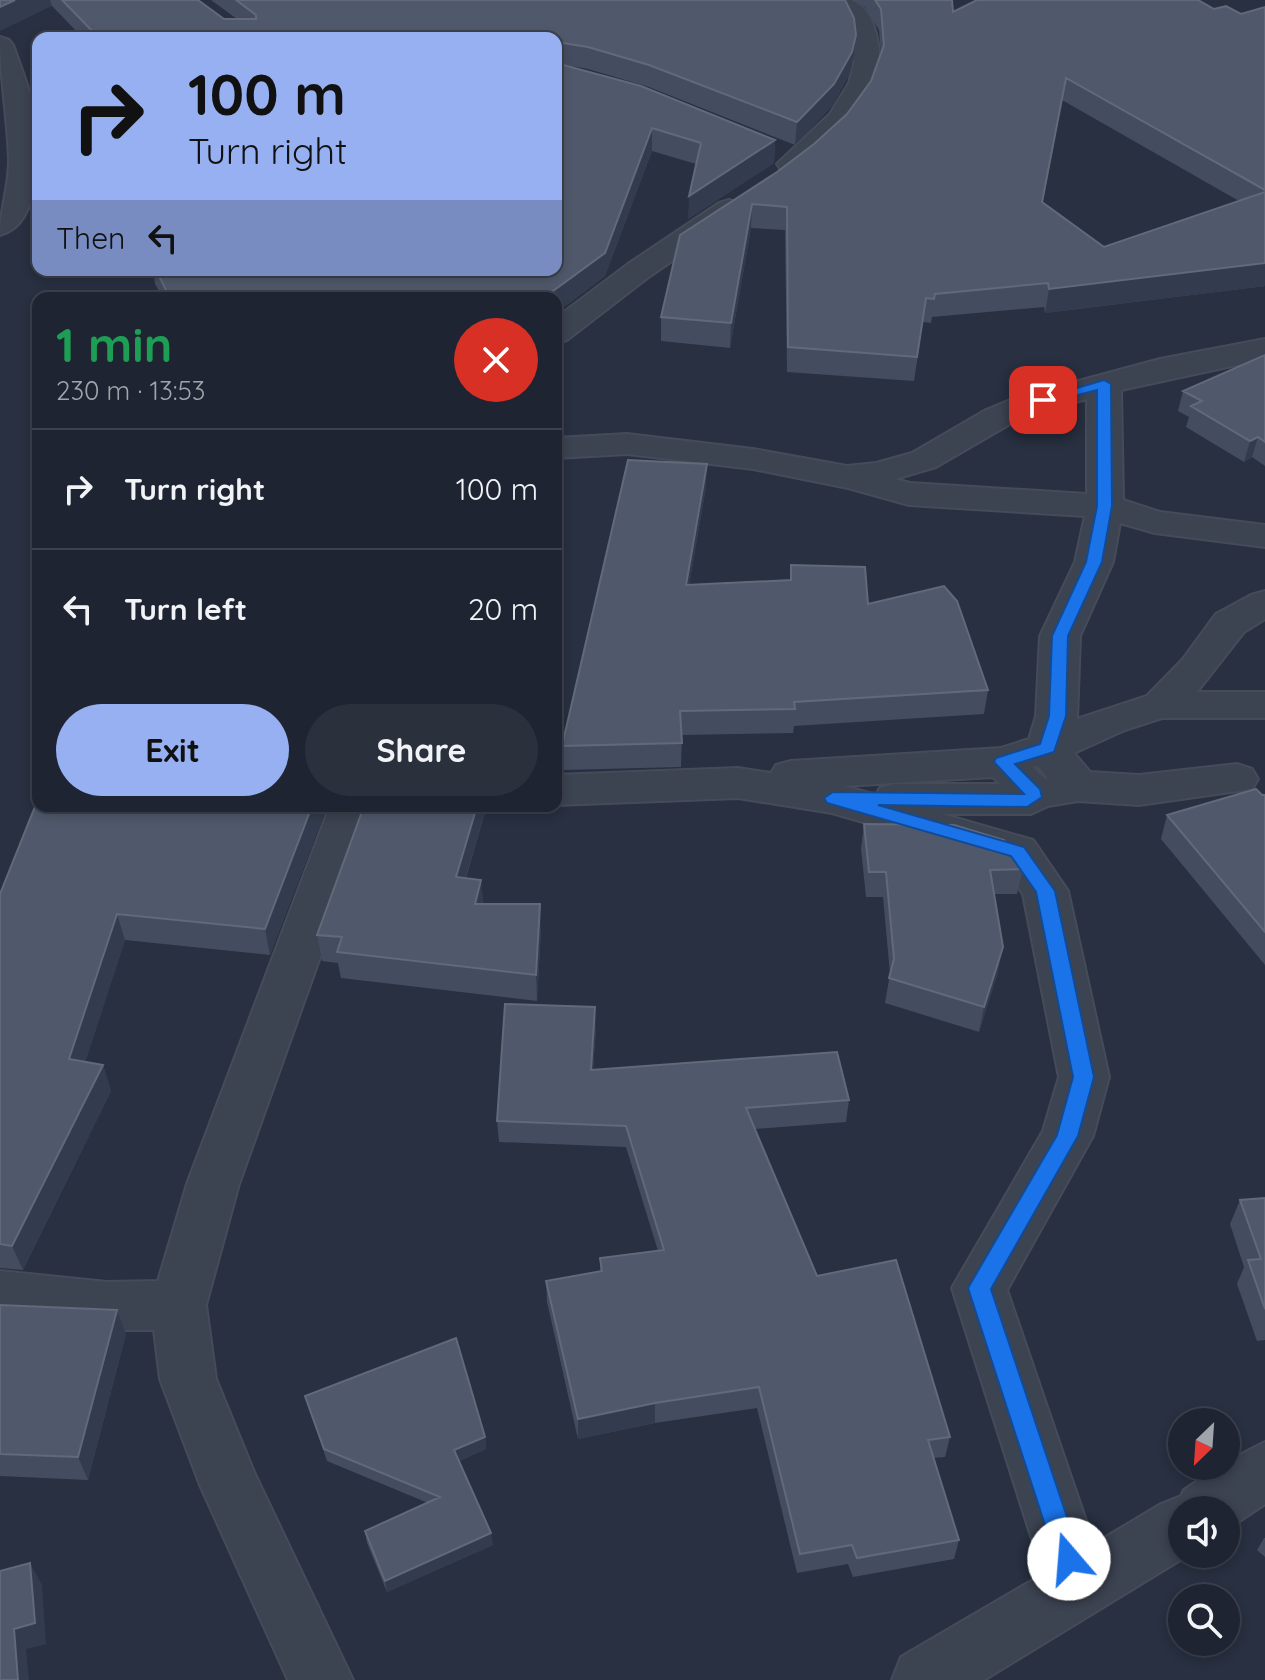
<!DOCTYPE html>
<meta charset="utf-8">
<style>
:root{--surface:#1e2431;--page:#2b303d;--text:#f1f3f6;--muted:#a1a4ab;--line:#3c414d;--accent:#97b0f2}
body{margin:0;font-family:Quicksand,sans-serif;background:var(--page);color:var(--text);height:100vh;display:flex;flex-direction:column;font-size:30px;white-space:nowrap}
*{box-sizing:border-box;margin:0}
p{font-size:26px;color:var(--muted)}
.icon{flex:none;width:44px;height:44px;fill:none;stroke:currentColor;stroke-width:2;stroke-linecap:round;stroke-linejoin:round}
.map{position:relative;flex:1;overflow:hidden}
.side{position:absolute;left:32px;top:292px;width:530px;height:520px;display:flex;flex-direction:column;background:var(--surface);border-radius:16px;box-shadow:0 4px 12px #0003,0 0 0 2px var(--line)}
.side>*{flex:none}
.hud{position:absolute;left:32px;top:32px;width:530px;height:244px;border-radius:16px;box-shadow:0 4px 12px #0003,0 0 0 2px var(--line);background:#97b0f2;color:#111;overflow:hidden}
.needle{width:52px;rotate:205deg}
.fabs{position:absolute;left:1168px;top:1408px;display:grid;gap:16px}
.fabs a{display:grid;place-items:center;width:72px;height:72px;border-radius:50%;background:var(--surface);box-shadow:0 4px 12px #0003,0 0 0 2px var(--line);font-size:40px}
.pin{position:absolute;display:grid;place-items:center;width:68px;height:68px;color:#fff;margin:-34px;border-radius:16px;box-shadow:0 4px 12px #0006}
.me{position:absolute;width:88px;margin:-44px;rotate:342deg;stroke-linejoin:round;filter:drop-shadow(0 0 6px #0008)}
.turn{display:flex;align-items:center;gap:28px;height:168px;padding:0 24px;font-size:36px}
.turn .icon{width:104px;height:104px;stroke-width:2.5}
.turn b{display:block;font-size:56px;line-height:68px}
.then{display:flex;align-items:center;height:76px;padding:0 24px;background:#0003;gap:16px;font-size:30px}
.round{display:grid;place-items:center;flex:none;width:84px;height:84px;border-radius:42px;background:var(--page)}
.head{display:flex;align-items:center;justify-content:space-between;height:136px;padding:0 24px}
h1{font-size:48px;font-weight:700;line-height:60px;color:#1e9e55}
.primary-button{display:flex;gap:16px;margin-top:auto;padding:16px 24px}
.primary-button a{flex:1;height:92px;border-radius:48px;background:var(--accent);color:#111;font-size:32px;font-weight:700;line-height:92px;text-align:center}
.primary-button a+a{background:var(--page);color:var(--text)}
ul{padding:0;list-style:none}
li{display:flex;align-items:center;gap:24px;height:120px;padding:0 24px;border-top:2px solid var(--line)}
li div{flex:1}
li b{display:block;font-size:30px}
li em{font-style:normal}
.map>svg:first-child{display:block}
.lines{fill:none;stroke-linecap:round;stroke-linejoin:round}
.street-casing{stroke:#464b5a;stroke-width:4}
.street{fill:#3c4351;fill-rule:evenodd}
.wall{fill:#444d5f;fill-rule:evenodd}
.shaded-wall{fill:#333c4e}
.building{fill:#50596b;stroke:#61697a;stroke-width:2}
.route{fill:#1a73e8;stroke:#114b97;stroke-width:2}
</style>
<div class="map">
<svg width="1265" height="1680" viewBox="0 0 1265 1680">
<rect width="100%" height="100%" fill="#283041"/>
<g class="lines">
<defs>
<path id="street" d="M825,0c8,0 18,0 25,0 11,3 21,16 24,27 6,18 7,36 1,55 -9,29 -61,96 -94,88l-4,-6 53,-50 19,-31 5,-19v-21l-7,-22z
M0,37l9,3 4,5c6,18 14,36 18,54 8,36 15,124 -31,136 0,-25 9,-48 9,-74 -1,-42 -9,-82 -9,-124z
M729,200l10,3 5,6 -5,6 -89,61 -83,64 -11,3v-25l72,-54 91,-61z
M472,270h30l10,28h-32z
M1265,339v20l-144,31 2,110 37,12 105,13v22l-110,-14 -35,-10 -7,39 -33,74 -3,83 70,-23 36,-37 33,-45 35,-19 14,-4v28l-21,13 -47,60h68v26h-103l-37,12 -51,23 16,19 49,3 98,-11 15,5 6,10 -6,10 -113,16 -61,-4 -30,5 -17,8h-89l91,26 35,51 41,186 -16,59 -86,154 87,254 67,-40 20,-8 3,-6 36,-24h6v-4l39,-20v62l-39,26v-20h-44v44h8l-206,126h-92l9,-23 142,-83 -91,-286 91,-157 16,-54 -36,-183 -22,-32 -169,-49 -94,-15 -182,7v-30l182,-7 33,5 5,-8 15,-4 210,-13 28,-9 7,-23 4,-80 35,-74 10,-46 -176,-11 -61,-17 -95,-19 -126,-15 -71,4v-20l71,-4 126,15 94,17 29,-3 36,-10 74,-43 29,-12 145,-39zM1087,399v95l-177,-11 -15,-4 41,-12 74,-43 29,-12zM1038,766l10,12 -3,1 -12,-12zM993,777l7,7h-105l-15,4 -4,7 -32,-9z
M330,806h44l-135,378 -33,121 10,74 38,93 99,208h-65l-88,-195 -40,-106 -6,-49h-47l-107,-11v-48l107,11 51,-1 29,-97z"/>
</defs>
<use href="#street" class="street-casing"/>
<use href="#street" class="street"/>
</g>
<path class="wall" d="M0,0h198l26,19h13l-26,-19h634l11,35 -2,21 -4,17 -18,33 -37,39 -146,-58 -61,-18 -28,-5 215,76 -1,23 -86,56 8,-55 -44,-13 -47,125 -49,37v-15h-393l-8,-14 -2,-14h322l2,7 30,-1 -2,-6h51v-232h-473l-31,-32z
M852,0h100l1,12 261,-3 27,5 24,-7v279l-220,27 -1,-6 -112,10 -1,6 -8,-1 -9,59 -127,-9 -2,-142 -34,-2 -21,120 -69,-7v-24l116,-145 37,-28 33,-30 24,-33 10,-27 -2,-24 -14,-23zM1062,100l177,101 -135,46 -61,-45z
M1265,355v111l-13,-9 -8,5 -58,-35 3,-10 -11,-6 5,-20z
M706,487l-17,98 101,-5 1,-15 77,39 120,86 -4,24 -190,12 -1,7 -111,2 -1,32 -118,3 -1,-24z
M1262,795h3v170l-104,-126 6,-24z
M38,806h289l-57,149 -145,-15 -40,122 18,3 8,26 -88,179 -23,-2v-374z
M364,806h123l-21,72 17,26 58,26 -4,71 -196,-23 -3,-15 -16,-2 -5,-26z
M864,824l159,45 -6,25h-23l4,78 -19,60 -94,-29 5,-29 -7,-77h-17l-5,-48z
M596,1029l-3,41 256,30 -3,22 -91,7 62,147 133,161 -5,20 -12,1 26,82 -5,19 -101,18 -5,-13 -51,9 -40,-165 -102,15 -77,16 -31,-137 -1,-21 54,-10v-13l58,-7 -32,-104 -127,-5 -2,-21z
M1265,1198v142l-8,1 -20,-57 7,-17 -14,-43 10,-24z
M0,1305l126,29 -38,146 -88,-4z
M305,1396l180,41 1,12 -27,12 34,84 -106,47 -20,-49 -2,-12 63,-28 -101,-42z
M1264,1538h1v19l-8,-7z"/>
<path class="shaded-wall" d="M15,0h35l2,6 -52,25v-24z
M856,35l-2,21 -4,17 -18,33 -37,39 2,-23z
M652,128v23l-47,125 -49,37v-15h-3v-7z
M775,140l-1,23 -86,56 1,-23z
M752,204l-1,24 -21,120 1,-25z
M1265,263v23l-220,27 4,-24z
M1258,437l-6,20 -8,5 6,-21z
M707,464l-1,23 -21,122 1,-24z
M312,806h15l-57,149 -5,-26z
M477,806h10l-29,97 -2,-26z
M481,880l3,26 -9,-2z
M540,904l1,26 -4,71 -1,-26z
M117,914l8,26 -47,145 -9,-26z
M1003,947l-5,25 -19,60 5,-25z
M595,1007l1,22 -5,63v-22z
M103,1065l8,26 -88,179 -11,-24z
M117,1310l9,24 -38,146 -10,-23z
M655,1403v20l-77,16v-20z
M485,1437l1,12 -30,13 -2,-12z
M491,1533l2,12 -106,47 -2,-11z
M30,1563l12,22 4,59 -20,5 3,31h-11l-4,-51z"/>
<path class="building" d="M0,0h15l-15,7z
M62,0h136l26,19h32v-4l-20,-15h609l9,18 2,17 -4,17 -18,32 -37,38 -148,-57 -61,-18 -32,-5v-4h-457z
M875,0h77l1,12 24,-12h221l16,9 12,-3 15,8 24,-7v183l-199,-112 -24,124 62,45 161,-55v71l-216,26 -1,-6 -113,11 -1,5 -8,-1 -9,59 -129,-10 -1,-140 -35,-3 -21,119 -70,-6 19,-82 97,-63 37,-28 33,-30 24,-33 13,-36 -3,-36z
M556,63l85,23 134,54 -86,56 12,-53 -49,-15 -47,125 -52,38v7h-383l-14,-28h319l2,7 36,-1 -2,-6h45z
M1265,355v87l-7,-5 -8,4 -59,-35 11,-5 -19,-10z
M628,460l79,4 -21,121 105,-5v-15l74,2 3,37 76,-18 13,15 31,89 -194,12 1,7 -115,2 2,32 -120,3z
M1256,789l6,6h3v137l-98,-117z
M38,799v7h274l-47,123 -148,-15 -48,145 34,6 -91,181 -12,-2v-350z
M364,806h113l-21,71 25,3 -6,24h65l-4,71 -199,-23 5,-15 -25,-2z
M864,824l90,1 50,15 19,29 -33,1 13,77 -19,60 -95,-29 5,-19 -8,-87h-17z
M505,1004l90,3 -4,63 246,-18 12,48 -103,8 71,168 79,-16 54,177 -22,3 31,100 -102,18 -5,-13 -52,9 -41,-167 -104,16 -77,16 -32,-138 56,-10 -2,-13 64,-8 -38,-124 -129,-5z
M1265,1198v111l-17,-49 13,-1 -21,-59z
M0,1305l117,5 -39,147 -78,-3z
M456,1338l29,99 -31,13 37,83 -106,48 -20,-50 75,-34 -116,-48 -19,-53z
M30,1563l5,60 -21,6 4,51h-18v-109z"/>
<path class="route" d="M1104,380l7,4 1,122 -10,56 -34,74 -2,80 -12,36 -39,12 25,25 2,8 -15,10 -149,-2 146,42 31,44 39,186 -16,59 -87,153 90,270 -3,9 -9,3 -9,-3 -4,-9 -88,-271 89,-153 16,-58 -37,-185 -25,-36 -184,-53 -3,-5 9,-6 191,2 -30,-32 2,-4 44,-14 9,-28 3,-80 34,-74 11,-56v-116l-54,14 -7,-4z"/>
</svg>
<div class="fabs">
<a><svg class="needle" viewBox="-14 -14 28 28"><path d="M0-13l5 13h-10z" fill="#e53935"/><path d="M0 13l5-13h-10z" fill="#a1a4ab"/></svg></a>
<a><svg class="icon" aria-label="sound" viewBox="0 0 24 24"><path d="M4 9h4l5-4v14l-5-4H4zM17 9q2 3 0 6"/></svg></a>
<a><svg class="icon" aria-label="search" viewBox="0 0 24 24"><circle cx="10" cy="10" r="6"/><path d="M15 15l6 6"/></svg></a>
</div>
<div class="pin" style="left:1043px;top:400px;background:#d93025"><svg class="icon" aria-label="arrive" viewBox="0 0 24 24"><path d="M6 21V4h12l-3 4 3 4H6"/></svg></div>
<svg class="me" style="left:1069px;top:1559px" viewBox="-20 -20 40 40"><circle r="19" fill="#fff"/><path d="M0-13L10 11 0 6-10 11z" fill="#1a73e8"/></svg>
<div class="hud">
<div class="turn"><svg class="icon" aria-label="right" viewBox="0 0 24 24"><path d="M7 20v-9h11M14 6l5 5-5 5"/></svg><div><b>100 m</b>Turn right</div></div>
<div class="then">Then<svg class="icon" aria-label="left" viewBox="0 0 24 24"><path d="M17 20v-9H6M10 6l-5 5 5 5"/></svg></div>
</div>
<section class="side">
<div class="head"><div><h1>1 min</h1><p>230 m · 13:53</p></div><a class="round" style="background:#d93025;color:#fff"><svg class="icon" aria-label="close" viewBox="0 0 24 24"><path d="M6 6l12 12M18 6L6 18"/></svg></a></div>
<ul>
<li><svg class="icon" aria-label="right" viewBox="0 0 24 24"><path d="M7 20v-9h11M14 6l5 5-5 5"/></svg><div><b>Turn right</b></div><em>100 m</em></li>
<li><svg class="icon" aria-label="left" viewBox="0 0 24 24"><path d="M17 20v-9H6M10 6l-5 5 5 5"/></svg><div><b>Turn left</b></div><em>20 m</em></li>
</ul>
<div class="primary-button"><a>Exit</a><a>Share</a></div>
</section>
</div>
